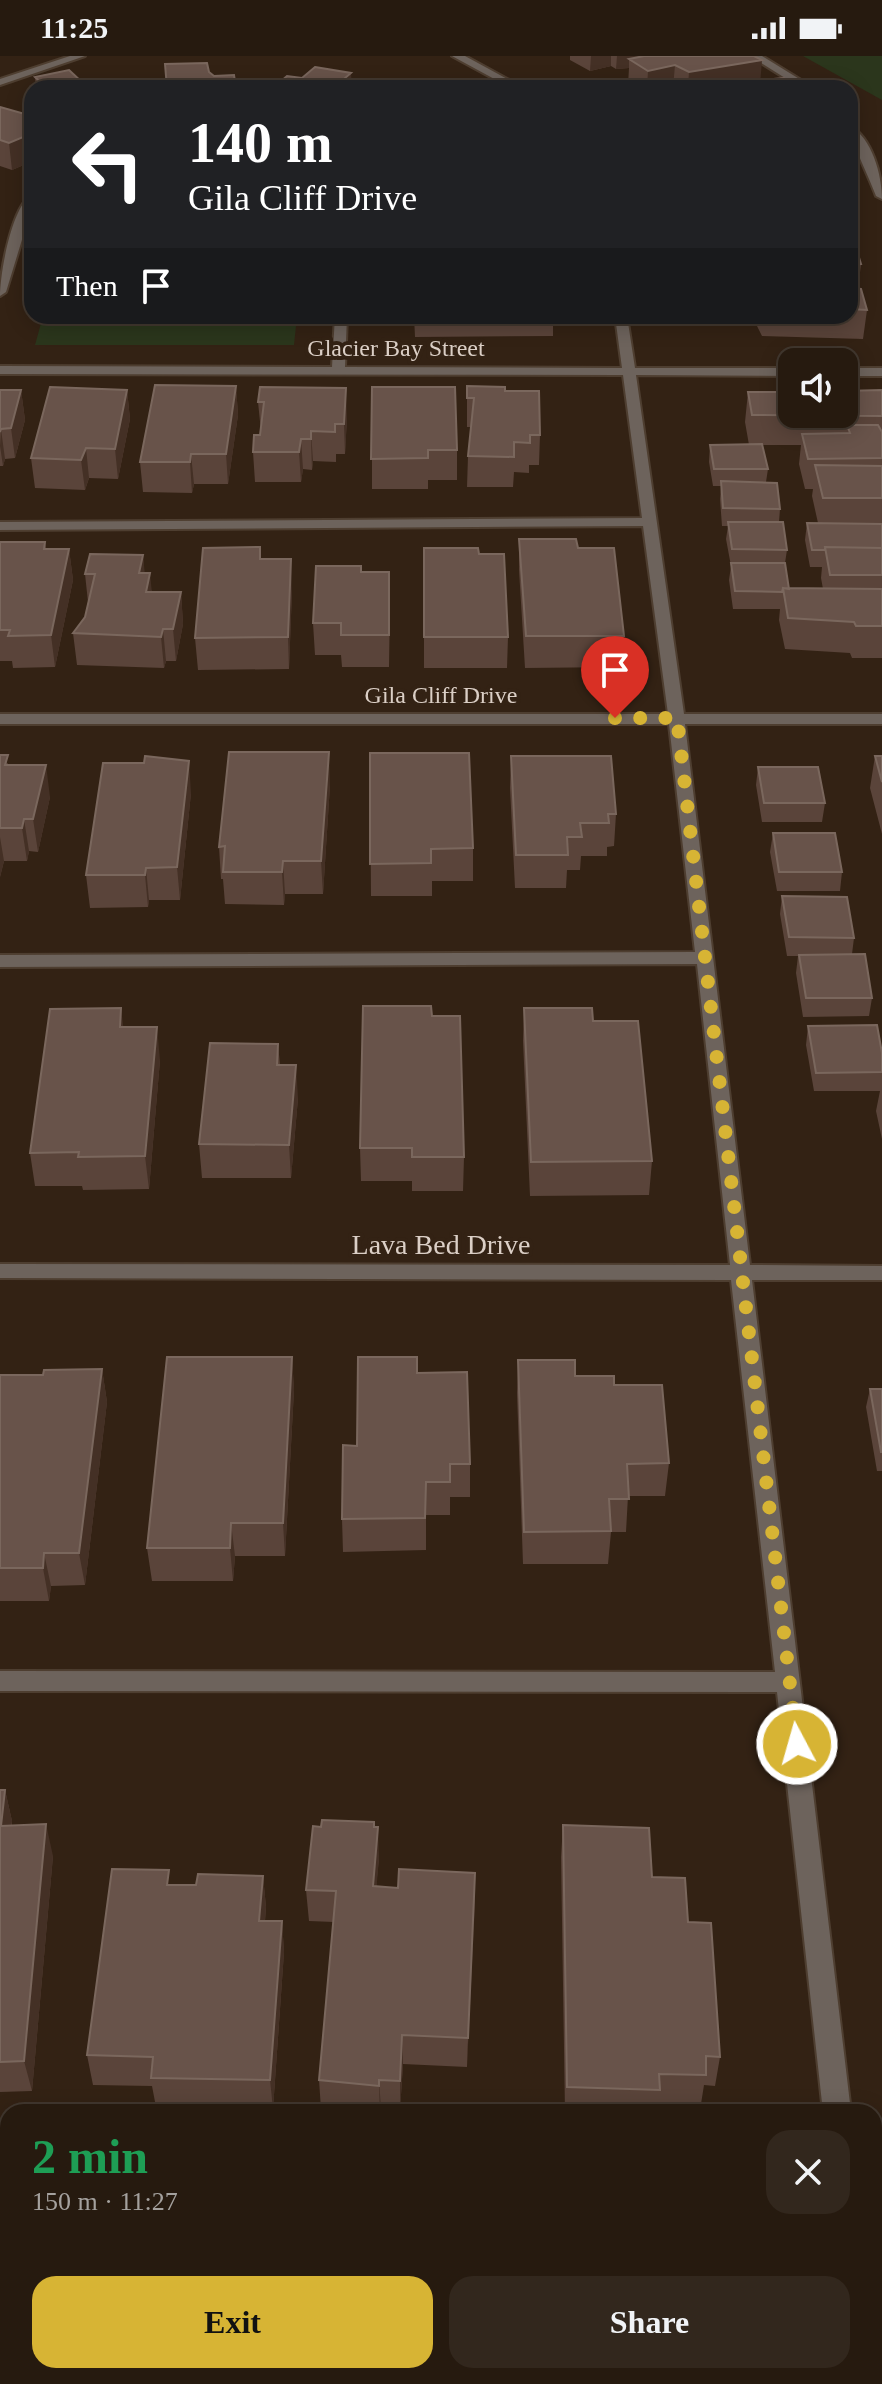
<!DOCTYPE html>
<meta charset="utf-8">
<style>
:root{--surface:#261a0f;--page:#32271d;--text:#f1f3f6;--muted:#a4a19e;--line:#42382f;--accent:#d7b434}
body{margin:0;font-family:Georgia,serif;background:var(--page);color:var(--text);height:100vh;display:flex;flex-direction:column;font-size:30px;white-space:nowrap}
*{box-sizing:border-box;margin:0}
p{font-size:26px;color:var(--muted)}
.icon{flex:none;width:44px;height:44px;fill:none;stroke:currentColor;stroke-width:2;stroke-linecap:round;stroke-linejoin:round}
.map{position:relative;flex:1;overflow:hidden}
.side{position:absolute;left:0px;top:2048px;width:882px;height:280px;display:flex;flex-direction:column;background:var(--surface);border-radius:24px 24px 0 0;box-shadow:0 4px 20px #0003,0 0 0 2px var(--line)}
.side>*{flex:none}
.top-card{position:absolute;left:24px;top:24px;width:834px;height:244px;border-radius:24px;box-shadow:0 4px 20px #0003,0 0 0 2px var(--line);background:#202124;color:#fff;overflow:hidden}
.controls{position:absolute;left:778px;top:292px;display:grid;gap:16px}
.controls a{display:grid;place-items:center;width:80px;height:80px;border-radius:16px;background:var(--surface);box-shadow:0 4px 20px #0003,0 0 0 2px var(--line);font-size:40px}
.pin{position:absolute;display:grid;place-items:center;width:68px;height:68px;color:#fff;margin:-82px -34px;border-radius:50% 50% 50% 0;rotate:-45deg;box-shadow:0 0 8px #0007}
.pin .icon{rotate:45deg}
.me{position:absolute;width:88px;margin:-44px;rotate:354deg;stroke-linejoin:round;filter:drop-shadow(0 0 6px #0008)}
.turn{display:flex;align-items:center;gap:28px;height:168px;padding:0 32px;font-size:36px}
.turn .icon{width:104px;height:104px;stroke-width:2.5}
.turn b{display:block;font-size:56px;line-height:68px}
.then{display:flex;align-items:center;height:76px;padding:0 32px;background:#0003;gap:16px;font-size:30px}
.round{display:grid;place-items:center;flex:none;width:84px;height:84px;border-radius:24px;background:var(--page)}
.overview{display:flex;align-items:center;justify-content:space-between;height:136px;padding:0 32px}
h1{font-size:48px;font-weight:600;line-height:60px;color:#1e9e55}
.button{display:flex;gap:16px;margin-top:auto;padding:16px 32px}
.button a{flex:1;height:92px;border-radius:24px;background:var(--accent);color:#111;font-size:32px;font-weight:600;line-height:92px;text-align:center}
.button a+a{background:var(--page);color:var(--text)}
.status{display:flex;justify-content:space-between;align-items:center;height:56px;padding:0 40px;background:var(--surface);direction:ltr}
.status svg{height:22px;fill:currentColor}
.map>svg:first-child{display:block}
.green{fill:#2b361c}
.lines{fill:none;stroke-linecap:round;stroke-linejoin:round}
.minor-casing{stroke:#4e3e30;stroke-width:4}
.minor{fill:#6d635c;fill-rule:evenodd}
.wall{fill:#5a443a;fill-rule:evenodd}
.shaded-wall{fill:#443025}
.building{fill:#68534a;stroke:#7a675d;stroke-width:2}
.route{stroke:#d7b434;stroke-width:14;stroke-dasharray:0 25.2}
.labels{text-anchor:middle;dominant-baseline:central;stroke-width:8;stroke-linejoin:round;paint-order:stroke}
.far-street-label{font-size:24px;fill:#dbcfc6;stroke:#332214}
.street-label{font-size:28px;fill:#dbcfc6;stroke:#332214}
</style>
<div class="status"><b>11:25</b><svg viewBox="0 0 49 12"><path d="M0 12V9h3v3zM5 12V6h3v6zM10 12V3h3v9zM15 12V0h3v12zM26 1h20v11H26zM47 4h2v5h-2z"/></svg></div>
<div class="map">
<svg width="882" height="2328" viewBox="0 0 882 2328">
<rect width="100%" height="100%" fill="#332214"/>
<path class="green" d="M803,0h79v44z
M43,260h254l-3,29h-259z"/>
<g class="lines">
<defs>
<path id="minor" d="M70,0h15l-85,29v-6z
M452,0h13l59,32h-13z
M750,0h12l52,32h-13z
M850,70c22,12 32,49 32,73l-6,-3c-6,-17 -26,-56 -26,-70z
M32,139v12l-26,85 -6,4c0,-23 12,-91 32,-101z
M335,260h12l-2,51 277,1 -7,-52h12l8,52h157v8l-156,-1 48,339h198v10h-197l65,541 132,1v14h-130l99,832h-28l-46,-420 -777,-1v-20l775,1 -44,-392 -731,-2v-14l730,1 -33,-301 -697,3v-12l695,-3 -26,-228h-669v-10h668l-25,-188 -643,4v-8l642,-4 -19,-143 -623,-1v-8l332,1z
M844,312h38v8h-38z
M0,2192h8v28h-8z
M874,2200h8v28h-8z
M59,2320h30l-1,8h-30z
M751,2320h30v8h-30z"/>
</defs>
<use href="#minor" class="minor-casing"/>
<use href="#minor" class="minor"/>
</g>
<path class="wall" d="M570,0h184l6,24 34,8h-161l-5,-3 1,-17 -13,1 -5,-3 -21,5 -20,-11z
M35,21l50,8 25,3h-74z
M0,51l32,9v50l-6,-2 -14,6 -12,-4z
M850,195l11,13 -3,25 9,21 -4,29 -101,-3 -5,-10 -36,-2 -1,-8h130z
M414,260h153v7h-14v13l-138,1z
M236,330l2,29 -10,69h-34l-2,9 -49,-1 -3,-30z
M467,330l38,5 35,44 -1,30h-10v8l-15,-1 -1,15h-46l1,-31 3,-29h-4z
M260,331l87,30 -2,37h-9v8l-23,-1 -1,9 -9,-1 -2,13h-46l-2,-30 8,-21 -3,-29z
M372,331l85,63v30h-29v9h-56z
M0,334h21l4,30 -10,38 -10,1 -2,7h-3z
M127,334l3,29 -12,60 -29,-1 -4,12 -50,-2 -4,-30z
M882,334v268h-30l-2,-5 -65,-4 -6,-29 1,-11h-47l-4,-29 2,-14 -5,-27 2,-13h-6l-2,-27 1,-13h-8l-4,-24 1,-17h39l-4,-23 3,-30zM762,389h39l-2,19 6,25h8l-1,7 6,27h-11l-2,17 5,27h12l-1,11 2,11h-34l-4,-26 2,-13 -8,-28 1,-13 -14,-27 2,-13z
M519,483l59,9 46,88 -2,31 -97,1 -6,-98z
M0,486h45l1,7h23l4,31 -18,87 -42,1 -1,-7h-12z
M424,492l55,6 29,83 -1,31h-83z
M143,499l1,18 8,19h29l2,32 -7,37h-10l-2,7 -87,-3 -4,-32 12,-16 3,-15 -3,-28z
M362,516l28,31 -1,64h-47l-1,-12h-26l-2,-32z
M292,534l-3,79 -91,1 -3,-32z
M370,697l103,95v33h-41v15h-61z
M0,699l9,10 41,32 -12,55 -9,-1 -2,10h-23l-4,16z
M511,700l105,58 -2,32 -7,1v9h-26l-1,14h-13l-1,18h-51l-5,-100z
M875,700h7v78l-12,-46z
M758,711l67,36 -3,19h-60l-6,-37z
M330,729l-7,109h-38l-1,11 -59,-1 -2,-25h-2l-2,-32z
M191,737l-11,107h-31l-1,7 -58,1 -4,-33z
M773,777l69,39 -2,19h-63l-7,-39z
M782,840l72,42 -2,16 20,44 -3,18 -66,1 -7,-44 2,-17h-11l-7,-42z
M524,952l69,13 59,140 -3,34 -119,1 -7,-155z
M432,960l32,141 -1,34h-51v-10h-51l-1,-33z
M808,970l74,27v86l-6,-28 4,-20h-66l-8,-46z
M124,971l36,33 -11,129 -66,1 -1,-4h-47l-5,-33z
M278,988l2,21 18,33 -7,80h-89l-3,-34z
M292,1301l2,33 -9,166h-50l-2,25h-81l-5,-33z
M518,1304l57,16 39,9 55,78 -4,33h-37l-2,36h-15l-3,32h-85l-6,-171z
M102,1313l5,33 -22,183 -34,1 -2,15h-49v-226h43z
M417,1317l53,91v33h-20v18h-24v35l-83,2 -1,-33z
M870,1333h12v82h-5l-11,-64z
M0,1734h5l7,31v5l41,30 -21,235 -32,1z
M374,1766l5,36 -3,29 22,1 77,-15 -8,194 -64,-3 -3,46 -19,-1 -1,3h-30l-29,-3 -2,-29 15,-158 -25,-1 -3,-31 15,-63z
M563,1769l89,52 36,45 32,135 -5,29 -11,-1 -3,19 -43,-1 -2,9h-91l-4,-255z
M263,1820l3,31 -1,14h17l2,31 -11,157 -117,-2 -4,-21 -59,-1 -6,-30 84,-170h25z"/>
<path class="shaded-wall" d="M591,0h20v10l-21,5z
M617,0h65l-53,3v9l-13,1z
M762,4l-2,26 -72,2 1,-16z
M675,9l-2,23h-26l1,-17z
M351,17l1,15h-14v-4z
M23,81l3,27 -14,6 -3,-27z
M32,82v28l-3,-27z
M236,330l2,29 -10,69 -2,-30z
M346,332l1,29 -2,37 -1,-30z
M21,334l4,30 -10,38 -4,-30z
M127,334l3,29 -12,60 -3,-30z
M1,373l4,30 -2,7 -3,-20z
M311,375l2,30 -1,9 -1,-31z
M301,383l2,30 -2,13 -2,-30z
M86,392l3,30 -4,12 -4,-30z
M191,398l3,30 -2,9 -2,-31z
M69,493l4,31 -18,87 -4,-32z
M143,499l3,31 -7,-13z
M291,503l1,31 -3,79 -1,-32z
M150,517l3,31 -7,-12z
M181,536l2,32 -7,37 -3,-32z
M163,573l3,32 -2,7 -3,-31z
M329,696l1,33 -7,109 -2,-33z
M189,705l2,32 -11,107 -3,-33z
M46,709l4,32 -12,55 -5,-33z
M24,763l5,32 -2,10 -5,-33z
M0,781l4,24 -4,16z
M283,805l2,33 -1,11 -2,-33z
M146,812l3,32 -1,7 -3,-32z
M121,952l4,33 -5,-14z
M157,971l3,33 -11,129 -4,-33z
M296,1009l2,33 -7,80 -2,-33z
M292,1301l2,33 -9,166 -2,-33z
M102,1313l5,33 -22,183 -6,-32z
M231,1467l4,33 -2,25 -3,-33z
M44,1497l7,33 -2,15 -6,-33z
M5,1734l7,31 -4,36 -7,-31z
M46,1768l7,32 -21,235 -8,-30z
M378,1771l1,31 -5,59 -1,-31z
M475,1817v31l-8,163 1,-29z
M263,1820l3,31 -4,45 -3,-31z
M282,1865l2,31 -11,157 -3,-29z
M402,1979l1,29 -3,46v-29z
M379,2024l2,29 -1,3 -1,-26z"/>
<path class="building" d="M644,0h110l8,4 -73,12 -14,-7 -27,6 -19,-12z
M207,7l2,9 5,4 20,-1 2,13h-69l-2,-24z
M315,11l36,6 -13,11 6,1 -3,3h-68l14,-12 15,2z
M69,14l16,15 18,-3 7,6h-63l-12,-11z
M784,22l10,10h-116z
M0,51l32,9v22l-3,1 -6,-2 -14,6 -9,-3z
M850,195h7l4,13h-11z
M850,229l1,3 10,1 6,21 -17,-1z
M155,329l81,1 -10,68h-35l-1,8h-50z
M467,330l38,1v4h34l1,44h-10v8l-16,-1v15l-46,-1 6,-58h-7z
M50,331l77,3 -12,59 -29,-1 -5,12 -50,-2z
M260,331l86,1 -2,36h-9v8l-24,-1v8h-10l-2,13h-46l1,-17h6l4,-33h-6z
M372,331h83l2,63h-29v8l-57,1z
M0,334h21l-10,38 -10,1 -1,3z
M882,334v26l-130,-1 -4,-23h44v22h52v-23z
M847,369h31l4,7v26l-74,1 -6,-25 48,-1z
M762,388l6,25h-54l-4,-24z
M815,409l67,1v32h-59z
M721,425l56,2 3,26 -57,-1z
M728,466h55l4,28 -55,-1z
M807,467l75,1v24l-57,-1v3h-13z
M519,483h57l2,9h36l10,88h-98z
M0,486h45l-1,7h25l-18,86 -43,1 2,-6h-10z
M260,491v12h31l-3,78 -93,1 8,-90z
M825,491l57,1v27h-52z
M424,492h54l1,6h25l4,83h-84z
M90,498l53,1 -4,18h11l-4,19h35l-8,37h-10l-2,8 -88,-4 12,-16 10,-43h-10z
M731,507h54l4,26 -6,-1 -1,4 -47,-1z
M316,510h45v6h28v63h-48v-12h-28z
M783,532l99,1v37h-26l-2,-4 -66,-4z
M229,696h100l-8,109h-38l-1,11h-59l2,-26 -6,1z
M370,697h99l4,95 -42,1v14l-61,1z
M0,699h8l-3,10h41l-13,54h-9l-2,9h-22z
M145,700l44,5 -12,106 -31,1 -1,7h-59l17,-112h41z
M511,700h100l5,58h-8l1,9h-29l2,14h-15l1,18h-52z
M875,700h7v26z
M758,711h60l7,36h-61z
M773,777h62l7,39h-63z
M782,840l65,1 7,41 -65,-1z
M865,898l7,44h-66l-7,-43z
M363,950h68l1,10h28l4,141h-52v-9h-52z
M121,952l-1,19h37l-12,129 -67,1 1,-5 -49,1 20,-144z
M524,952h68l1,13h45l14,140 -121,1z
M877,969l5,28v19l-66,1 -8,-47z
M210,987l68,1 -1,21h19l-7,80 -90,-1z
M167,1301h125l-9,166h-52l-1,25h-83z
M358,1301h59v16l50,-1 3,92h-20v18h-24l-1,36 -83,1 1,-74 14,1z
M518,1304h57v16h39v9h48l7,78 -42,1 2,35h-20l2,32 -87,1z
M102,1313l-23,184h-35l-1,15h-43v-193h43l1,-5z
M870,1333h12v63h-1z
M0,1734h5l-4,36 45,-2 -22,237 -24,1z
M322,1764l52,2v5h4l-5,59 25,2 1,-19 76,4 -7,165 -66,-3 -2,46 -21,-1v6l-60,-6 17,-189 -30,-1 7,-64 8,1z
M563,1769l86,3 3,49 33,1 3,44 23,1 9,134 -14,-1v19l-47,-1 1,16 -93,-3z
M112,1813l57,1 -2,15h29l2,-11 65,2 -4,45h23l-12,159 -119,-2 2,-21 -66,-2z"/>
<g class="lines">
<path class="route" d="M615,662h62l120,1026"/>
</g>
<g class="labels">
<g class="far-street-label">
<text x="396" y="292">Glacier Bay Street</text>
<text x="441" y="639">Gila Cliff Drive</text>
</g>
<g class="street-label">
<text x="441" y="1188">Lava Bed Drive</text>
</g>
</g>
</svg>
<div class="controls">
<a><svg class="icon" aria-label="sound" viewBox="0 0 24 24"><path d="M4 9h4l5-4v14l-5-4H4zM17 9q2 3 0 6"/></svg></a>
</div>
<div class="pin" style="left:615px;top:662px;background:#d93025"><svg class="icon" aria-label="arrive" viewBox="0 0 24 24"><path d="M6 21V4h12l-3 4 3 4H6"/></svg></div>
<svg class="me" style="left:797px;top:1688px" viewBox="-20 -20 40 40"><circle r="17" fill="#d7b434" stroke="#fff" stroke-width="3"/><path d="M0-11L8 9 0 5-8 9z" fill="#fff"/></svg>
<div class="top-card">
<div class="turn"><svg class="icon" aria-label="left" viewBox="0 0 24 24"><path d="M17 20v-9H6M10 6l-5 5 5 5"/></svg><div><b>140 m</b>Gila Cliff Drive</div></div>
<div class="then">Then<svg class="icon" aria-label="arrive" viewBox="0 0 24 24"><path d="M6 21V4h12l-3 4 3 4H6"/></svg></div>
</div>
<section class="side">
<div class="overview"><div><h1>2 min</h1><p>150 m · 11:27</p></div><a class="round"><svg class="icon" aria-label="close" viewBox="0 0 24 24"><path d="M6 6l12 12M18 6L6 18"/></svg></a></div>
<div class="button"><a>Exit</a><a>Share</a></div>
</section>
</div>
